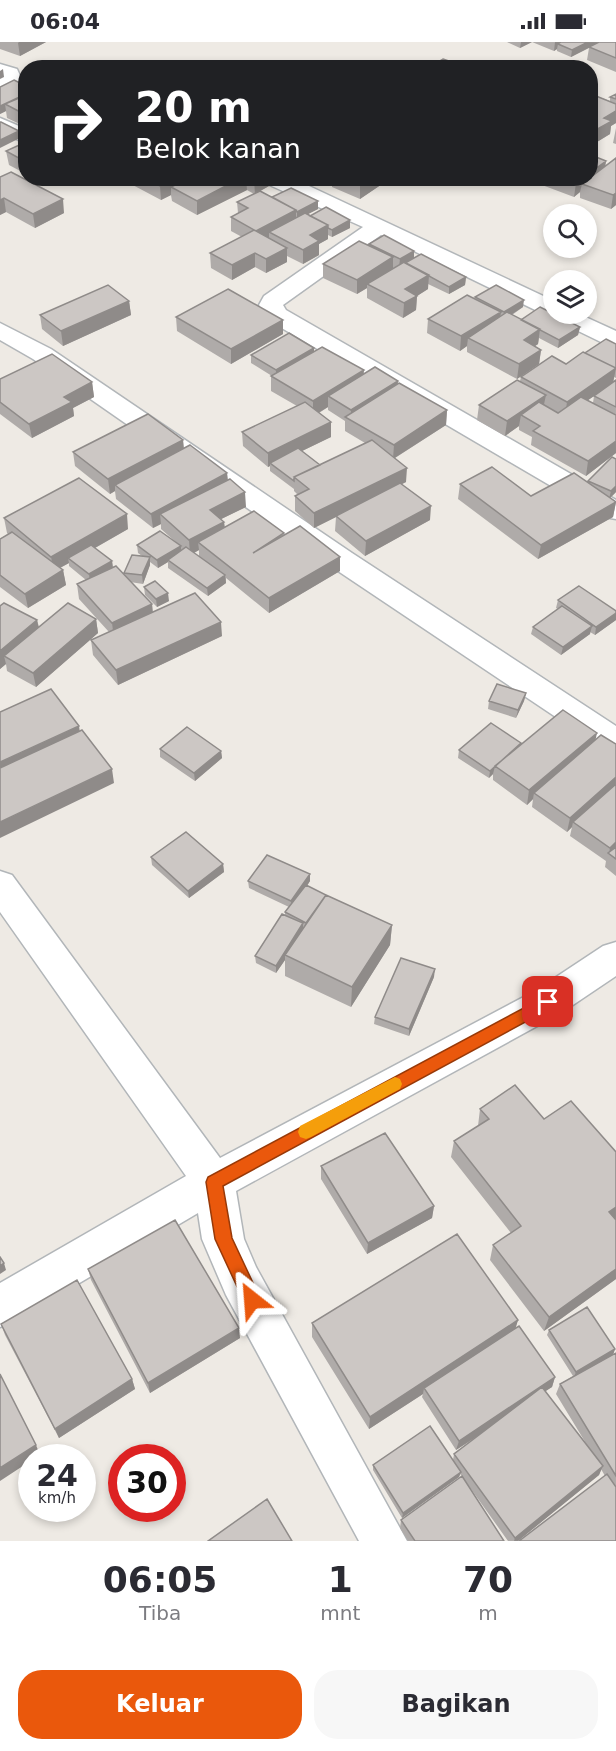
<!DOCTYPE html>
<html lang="id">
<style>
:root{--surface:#fff;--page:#f7f7f7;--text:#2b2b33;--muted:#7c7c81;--accent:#ea580c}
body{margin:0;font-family:"DejaVu Sans",sans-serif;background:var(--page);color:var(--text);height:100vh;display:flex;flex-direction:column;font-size:22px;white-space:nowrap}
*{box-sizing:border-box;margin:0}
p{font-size:20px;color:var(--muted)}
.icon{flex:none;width:33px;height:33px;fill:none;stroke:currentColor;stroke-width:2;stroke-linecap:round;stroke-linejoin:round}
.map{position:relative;height:1499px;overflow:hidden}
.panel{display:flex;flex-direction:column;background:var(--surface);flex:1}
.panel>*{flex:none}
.top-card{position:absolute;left:18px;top:18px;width:580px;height:126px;border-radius:24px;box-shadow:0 3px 9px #0003;background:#202124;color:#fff;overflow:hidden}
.fabs{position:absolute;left:543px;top:162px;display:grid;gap:12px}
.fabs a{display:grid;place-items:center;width:54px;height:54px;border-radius:50%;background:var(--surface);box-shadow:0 3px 9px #0003;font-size:30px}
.speed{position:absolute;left:18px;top:1402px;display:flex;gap:12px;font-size:30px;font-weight:700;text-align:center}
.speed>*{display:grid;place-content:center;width:78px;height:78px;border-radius:50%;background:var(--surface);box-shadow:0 3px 9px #0003;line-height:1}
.speed small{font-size:15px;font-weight:400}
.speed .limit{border:9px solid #d22;background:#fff;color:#111}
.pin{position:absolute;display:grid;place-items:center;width:51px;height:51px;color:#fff;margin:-26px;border-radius:12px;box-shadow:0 3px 9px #0006}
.me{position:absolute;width:66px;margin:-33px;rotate:332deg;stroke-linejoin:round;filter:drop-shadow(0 0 4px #0008)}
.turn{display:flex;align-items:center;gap:21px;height:126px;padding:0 18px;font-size:27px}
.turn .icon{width:78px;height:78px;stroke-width:2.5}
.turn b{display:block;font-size:42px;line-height:51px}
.eta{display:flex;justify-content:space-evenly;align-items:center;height:102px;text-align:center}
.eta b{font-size:36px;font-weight:800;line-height:42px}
.button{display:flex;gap:12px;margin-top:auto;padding:12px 18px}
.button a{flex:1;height:69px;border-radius:24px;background:var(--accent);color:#fff;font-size:24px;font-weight:800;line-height:69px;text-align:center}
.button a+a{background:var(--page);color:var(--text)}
.status{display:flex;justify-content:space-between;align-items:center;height:42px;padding:0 30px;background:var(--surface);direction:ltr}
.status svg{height:16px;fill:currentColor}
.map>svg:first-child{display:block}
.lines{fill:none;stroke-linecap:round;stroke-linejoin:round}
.minor-casing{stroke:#b2b6b9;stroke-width:3}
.minor{fill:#fff;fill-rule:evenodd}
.wall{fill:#afaba9;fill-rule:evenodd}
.shaded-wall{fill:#8f8b89}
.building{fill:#ccc7c4;stroke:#8f8b89;stroke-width:1.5}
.route{fill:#ea580c;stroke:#983908;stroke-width:1.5}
.slow{fill:#f59e0b}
</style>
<div class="status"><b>06:04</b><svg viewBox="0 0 49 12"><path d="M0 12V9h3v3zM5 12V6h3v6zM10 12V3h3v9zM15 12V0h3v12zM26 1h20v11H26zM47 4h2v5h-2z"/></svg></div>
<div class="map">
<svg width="616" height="1499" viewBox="0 0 616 1499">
<rect width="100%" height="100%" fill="#eeeae4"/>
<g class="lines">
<defs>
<path id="minor" d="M0,22l17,5 5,11 -3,4 -19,9z
M0,76l26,11v14l-26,-11z
M262,136h30l262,123v13h25l37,17v16l-9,-2 -226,-110 -98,70 3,5 330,190v19l-12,-2 -336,-197 -9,-15 5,-9 99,-69 -98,-44z
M0,281l51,26 301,204 264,173v28l-11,-4 -273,-183 -299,-208 -33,-19z
M0,829l12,4 208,283 315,-167 68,-45 13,-4v34l-55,37 -325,178 8,48 12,28 151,274h-48l-133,-246 -24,-56 -4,-26 -183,108 -15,6v-44l186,-107 -186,-264z"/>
</defs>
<use href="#minor" class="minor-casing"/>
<use href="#minor" class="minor"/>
</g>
<path class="wall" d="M0,0h46l-26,14 -20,-7z
M507,0h109v30l-29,-12 2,-12 -18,9 -14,-6v-2l-3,2 -22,-9 -12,6z
M26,35v50l-19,-9 -1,-7 -6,3v-27l22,-3 -1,-5z
M591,52l19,7v-4l6,-3v29l-5,3 -1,8 -18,11 -1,-1z
M616,86v16l-3,-1z
M26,100v32l-17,-9 -3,-14z
M616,116v47l-5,4 -31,-11v-6l-6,5 -32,-12 1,-7h48l15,-17 -1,5z
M0,135l64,36 -29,15 -29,-16 -6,3z
M128,136h141v8l-9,5 12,6 46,4v8l-11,5 43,14 -18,9 -4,-2v4l-9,5v11l-16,9 -16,-8v6l-21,11 -11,-6 -23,13 -21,-12 -1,-15 32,-16 -11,-6v-14l7,-4 -1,-11 17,-8 -7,-4 -50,25 -25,-14 -1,-6 -10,5 -32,-17z
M332,136h59l-31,21 -28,-12z
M369,202l45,7v7l52,19 -1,8 -16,9 -21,-10v5l-11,7 -1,14 -13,8 -36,-20v-10l-10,6 -34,-16v-14l46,-18z
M475,255l48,10 -11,8 9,5 59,7 -2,8 -20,13 -19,-10 -1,6 -3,2 6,4 -2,14 -22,15 -50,-27v-6l-7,5 -33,-18 1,-14 47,-20z
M129,259l2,14 -68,31 -21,-17 -2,-14z
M176,275l107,3v14l-52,30 -54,-33z
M616,302v34l-2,-1 -1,6 3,-3v73l-30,23 -55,-31 1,-8 -13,-7v-4l-14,10 -28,-16 2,-15 41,-24 1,-4 45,-13 19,-11zM594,354l-1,7 -5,-3z
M314,309l50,23 34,7 -1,3 50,26 -1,15 -51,33 11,24 -4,2 28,36 -65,36 -30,-25 1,-14 -22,11 -19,-17v-15l3,-1 -4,-4v-2l-24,-18v-5l-2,1 -25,-21 -1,-14 55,-26 -26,-15v-15h1l-21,-13v-8zM328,365v3l17,11v10l20,12 -45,22 -18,-14 29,-14 -12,-24z
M0,337l92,3 2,15 -21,11 1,8 -42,22 -32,-24z
M183,398l1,8 43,25 1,7 18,27 -25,12 3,3 1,5 59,8 56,36 -71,42 -43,-35v5l-18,13 -40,-28v-6l-10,6 -8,-6v3l-7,19 -13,-2 22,22 1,8 69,24 -104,49 -25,-30 -2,-15 18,-8 -30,-33 -2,-15 9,-4 -17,-14v-3l-9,5 3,2 3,15 -38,23 -28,-21v-48l8,-5 -1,-1 -3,-15 124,11 -33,19 17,13 1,7 12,7 -1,-2 18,-17 -4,-3 -1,-8 40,-2 -16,-14v-5l-8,4 -37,-29 -1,-8 -5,3 -35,-28 -2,-14zM199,508v7l-5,-4z
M616,417v33l-6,6 6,4 -3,15 -75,42 -80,-60 2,-15 71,12 56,-14 1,-1z
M144,545l25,14 -12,6 -12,-12z
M558,558l58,20 -21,15 -5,-3v2l-29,21 -30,-21 2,-7 25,-18 -2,-1z
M0,564l37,14 2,7 57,-8 2,14 -62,54 -29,-16 -1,-7 -6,5z
M526,651l-2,8 -8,17 -28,-9 1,-8z
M596,697l20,5v132l-11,-9 1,-6 -36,-25 2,-9 -5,5 -35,-25 1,-8 -6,6 -34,-25v-6l-4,4 -31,-20 1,-8 62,-6z
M160,707l61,2 1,7 -27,23 -35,-24z
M151,815l72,7 1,8 -35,26 -37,-33z
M248,839h62l-3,5 19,9 66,30 -2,20 -39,62 -66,-31v-16l-9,13 -20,-10 -1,-7 30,-41v-3l4,-5 -40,-19z
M434,935l-25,59 -35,-12 1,-7z
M480,1067l136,111v59l-72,52 -54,-71 3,-15 18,-12 -60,-76 3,-16 24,-15z
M321,1124l113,40 -2,12 -65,36 -46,-75z
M88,1227l152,69 -90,55 -59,-113z
M518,1278l-3,8 40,49 -3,10 -7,4 42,54 -31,-51 4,-10 13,-8 -26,-41 2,-5 66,19 -2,5 3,-1v188l-11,-65 -4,-7 -2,6 -81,66h-10l-42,-59 38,59h-96l-8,-13 1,-8 61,-44 -2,-2 -1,3 -57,41 -29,-48v-5l80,-5 1,-6 21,-16 -19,12 -34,-53 1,-3 -54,35 -57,-92v-14z
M1,1282l131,55 3,10 -76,49 -54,-103z"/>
<path class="shaded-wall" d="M19,0h27l-26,14 -2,-13z
M521,0h11l-12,6z
M555,0h16l-13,2 -1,5 -3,2z
M588,0h12l-29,15 1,-7z
M3,27l1,8 -4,2v-8z
M5,62l1,7 -6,3v-8z
M616,69v12l-5,3 -1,8 -18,11 2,-14 10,-13z
M19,89l1,7 -20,10v-8z
M606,119l-2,14 -22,9 -2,8 -6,5 2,-14 6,-5h9v-6z
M175,136h29l-33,9v8l-10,5 -1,-14z
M241,136h5l1,12 -50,25v-14z
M257,136h12v8l-14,8 -1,-14z
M370,136h21l-31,21v-14z
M616,151v12l-5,4 2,-14z
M4,156l2,14 -6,3v-15z
M63,157l1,14 -29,15 -2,-14z
M318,159v8l-21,11v-8z
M296,168v14l-27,8v6l-12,7 -1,-14z
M350,178v8l-18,9v-7z
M328,183v14l-9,5v11l-16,9v-14l7,-15z
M287,206v14l-21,11v-14z
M414,209v8l-15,8 1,-8z
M255,211v14l-23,13v-15z
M393,215v14l-26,13v4l-10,6v-14z
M429,233l-1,14 -11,7 -1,14 -13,8 2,-29z
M466,235l-1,8 -16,9v-7z
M524,258l-1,7 -20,13 1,-8z
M129,259l2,14 -68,31 -2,-15z
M501,270l-2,14 -31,12 -1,8 -7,5 1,-15z
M283,278v14l-52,30v-15z
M580,285l-2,8 -20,13 1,-8z
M540,287l-2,15 -16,11 2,-15z
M314,306v8l-38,22v-8z
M541,308l-2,14 -22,15 2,-15z
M616,326l-3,15 -48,33 2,-14z
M364,328l-1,15 -35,11v11l-15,9v-15z
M398,339l-1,14 -46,25v-10z
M92,340l2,15 -21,11 1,8 -42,22 -3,-14 35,-27z
M546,353l-3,14 -22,6 -2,11 -14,10 2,-15z
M447,368l-1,15 -53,34 1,-14z
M331,380v15l-58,28 -3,-2v3l-2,1v-14z
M183,398l1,15 -69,30v6l-5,3 -2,-15z
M616,399v12l-30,23 2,-15z
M407,426l-1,14 -92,46v-15z
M227,431l1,14 -68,27 1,10 -8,4 -2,-14z
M616,444v6l-7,7 2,-8z
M245,450l1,15 -35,17 -1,-14z
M616,460l-3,15 -75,42 3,-14z
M431,464l-1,14 -65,36 1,-15z
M127,472l1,15 -56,32 -4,-3 1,5 -15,8 -3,-14z
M224,480l1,14 -27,6 1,8 -9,5 -1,-15z
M181,504v8l-13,6v2l-10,6 -1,-8z
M150,515v8l-7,19 -1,-9z
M340,515v14l-71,42v-15z
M112,519l1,8 -23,13 -1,-8z
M63,528l3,15 -38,23 -3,-14z
M225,533l1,8 -18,13 -1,-8z
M168,551l1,8 -12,6 -1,-8z
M152,562l1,15 -39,19 -2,-15z
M616,571v7l-21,15 1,-8z
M96,577l2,14 -62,54 -3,-14z
M37,578l3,14 -36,22 2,8 -6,5v-18z
M221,580l1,14 -104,49 -2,-15z
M592,584l-2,8 -29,21 2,-8z
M526,651l-2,8 -8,17 2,-8z
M79,684l2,14 -81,38v-16z
M597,691l-3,14 -60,46 -1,6 -6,6 2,-15z
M221,709l1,7 -27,23 -1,-8z
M495,724l-2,8 -4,4 1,-7z
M112,727l2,14 -114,55v-16z
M616,735v11l-43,34 -1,5 -5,5 3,-14z
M616,800v11l-7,1 1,-6z
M223,822l1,8 -35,26 -1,-7z
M310,832v7l-18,27 -1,-7z
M303,881v8l-18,24v5l-9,13v-7z
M392,883l-2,20 -39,62 1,-20z
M435,927l-1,8 -25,59v-7z
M434,1164l-2,12 -65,36 1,-11z
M616,1165v12l-12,8 5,-15z
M4,1221l2,7 -6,4v-8z
M616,1227v10l-72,52 5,-14z
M518,1278l-4,14 -90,54 -1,6 -54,35 1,-12z
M239,1286l1,10 -90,55 -2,-10z
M615,1307l-2,6 -39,22 2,-5z
M555,1335l-3,10 -96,63 3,-9z
M132,1337l3,10 -76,49 -4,-9z
M36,1403l4,10 -5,3h-3v2l-32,21v-13z
M603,1424l-4,9 -81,66h-4l1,-3z
M461,1430l-2,5 -57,41 1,-5z"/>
<path class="building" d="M561,0h27l-16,8 -14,-6z
M599,0h17v16l-27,-11z
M443,17l23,8 -25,1 -8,-3z
M14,38l12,6v8l-26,12v-19z
M591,52l25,10v7l-12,7 8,3 -18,10 -3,-1z
M616,52v5l-6,-2z
M26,53v20l-21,-11z
M0,80h1l18,9 -19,9z
M26,100v20l-20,-11z
M591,113l15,6 -15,11z
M616,116v35l-3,2 -31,-11 7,-6h2v-1z
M11,130l52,27 -30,15 -29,-16 -4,2v-23z
M145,136h30l-15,8z
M189,136h52l-44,23 -26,-14z
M345,136h25l-10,7z
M564,136h18l-6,5z
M291,146l27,13 -21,11 -1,-2 -24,-13z
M260,149l36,19 -40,21 -25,-14 17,-9 -11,-6z
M326,165l24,13 -18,10 -4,-2v-3l-18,-9z
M305,171l23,12 -18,10 9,6 -16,9 -34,-18z
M254,188l33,18 -21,11 -11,-6 -23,12 -22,-12z
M384,193l30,16 -14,8 -31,-15z
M359,199l34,16 -36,23 -34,-16z
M421,212l45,23 -17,10 -44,-24z
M404,220l25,13 -24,14 12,7 -13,7 -37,-19z
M108,243l21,16 -68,30 -21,-16z
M496,243l28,15 -20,12 -29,-15z
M228,247l55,31 -52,29 -55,-32z
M467,253l34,17 -40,24 -33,-17z
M540,265l40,20 -21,13 -38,-20z
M507,270l33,17 -16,11 17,10 -22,14 -51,-26z
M289,291l25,15 -38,22 -25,-15z
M606,297l10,5v25h-1l1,-1 -31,-15z
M322,305l42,23 -51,31 -42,-25z
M583,310l33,16 -49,34 -46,-25 31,-21 14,8z
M52,312l40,28 -28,15 8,5 -43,22 -29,-22v-23z
M375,325l23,14 -47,29 -23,-14z
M517,338l29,15 -39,26 -28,-16z
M616,338v27l-22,-11z
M399,341l48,27 -53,35 -49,-28z
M581,355l35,18v26l-28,20 -55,-30 7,-5 -19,-11 18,-13 19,11z
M305,360l26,20 -63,31 -26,-21z
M148,372l35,26 -75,39 -35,-27z
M372,398l35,28 -93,45 -19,-17 14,-7 -15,-12z
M190,403l37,28 -76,41 -36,-29z
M298,406l22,17 -26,12v4l-24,-18z
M612,415l4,2v27l-5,5 -23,-10z
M492,425l39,29 43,-23 42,29 -75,43 -81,-61z
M79,436l48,36 -76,43 -47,-39z
M230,437l15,13 -35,18 14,12 -35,18 -29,-26z
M400,441l31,23 -65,35 -30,-25z
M254,469l30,22 -31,20 47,-27 40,31 -71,41 -71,-56z
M160,489l21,15 -24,14 -20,-15z
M12,490l51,38 -38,24 -25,-19v-36z
M91,503l21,16 -23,13 -21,-16z
M186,505l39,28 -18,13 -39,-28z
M132,513l18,2 -8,18 -18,-2z
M116,524l36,38 -40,19 -35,-39z
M155,539l13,12 -12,6 -12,-12z
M579,544l37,25v2l-20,14 -38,-27z
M195,551l26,29 -105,48 -25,-30z
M4,561l33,17 -37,31v-45z
M68,561l28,16 -63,54 -29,-17z
M562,564l30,20 -29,21 -30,-20z
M497,642l29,9 -8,17 -29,-9z
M51,647l28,37 -79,36v-50z
M563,668l34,23 -68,57 -34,-24z
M491,681l30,20 -31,28 -31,-21z
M187,685l34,24 -27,22 -34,-24z
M82,688l30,39 -112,53v-54z
M601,693l15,9v33l-46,41 -36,-25z
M616,742v58l-6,6 -37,-26z
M186,790l37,32 -35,27 -37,-34z
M616,805v12l-8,-6z
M267,813l43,19 -19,27 -43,-20z
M306,843l20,10 -20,28 -21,-11z
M326,853l66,30 -40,62 -67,-32z
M282,872l21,9 -27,43 -21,-10z
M401,916l34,11 -26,60 -34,-12z
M515,1043l29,34 27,-18 45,51v55l-7,5 7,8v49l-67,48 -56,-72 28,-19 -67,-85 35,-22 -9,-10z
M385,1091l49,73 -66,37 -47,-77z
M175,1178l64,108 -91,55 -60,-114z
M457,1192l61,86 -148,97 -58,-94z
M0,1215l4,6 -4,3z
M77,1238l55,99 -77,50 -54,-105z
M587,1265l28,42 -39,23 -27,-42z
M519,1284l36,51 -96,64 -35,-53z
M616,1311v123l-56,-92z
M0,1332l36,71 -36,23z
M542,1345l61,79 -88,72 -61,-84z
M430,1384l31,46 -58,41 -30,-48z
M607,1432l9,13v54h-97z
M462,1434l42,65h-89l-14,-21z
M267,1457l25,42h-84z"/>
<path class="route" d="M548,953l5,2 2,5 -2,5 -330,179 9,52 29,62 -3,6 -6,3 -6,-3 -31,-67 -9,-57 2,-5z"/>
<path class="slow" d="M395,1035l5,2 2,5 -2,5 -89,48 -5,2 -6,-2 -2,-5 2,-6z"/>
</svg>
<div class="fabs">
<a><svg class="icon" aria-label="search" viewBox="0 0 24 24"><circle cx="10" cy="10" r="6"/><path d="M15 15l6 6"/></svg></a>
<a><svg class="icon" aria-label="layers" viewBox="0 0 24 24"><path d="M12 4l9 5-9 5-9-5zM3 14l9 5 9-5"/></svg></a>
</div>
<div class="speed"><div>24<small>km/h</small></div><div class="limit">30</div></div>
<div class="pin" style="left:548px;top:960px;background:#d93025"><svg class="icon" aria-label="arrive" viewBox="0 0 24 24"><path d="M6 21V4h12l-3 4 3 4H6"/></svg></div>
<svg class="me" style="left:252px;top:1258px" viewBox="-20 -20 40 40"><path d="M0-17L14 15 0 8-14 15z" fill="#ea580c" stroke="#fff" stroke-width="4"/></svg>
<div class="top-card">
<div class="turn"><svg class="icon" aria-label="right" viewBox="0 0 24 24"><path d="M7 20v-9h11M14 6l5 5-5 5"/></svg><div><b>20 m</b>Belok kanan</div></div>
</div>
</div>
<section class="panel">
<div class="eta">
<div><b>06:05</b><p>Tiba</p></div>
<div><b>1</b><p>mnt</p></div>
<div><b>70</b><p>m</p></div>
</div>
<div class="button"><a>Keluar</a><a>Bagikan</a></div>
</section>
